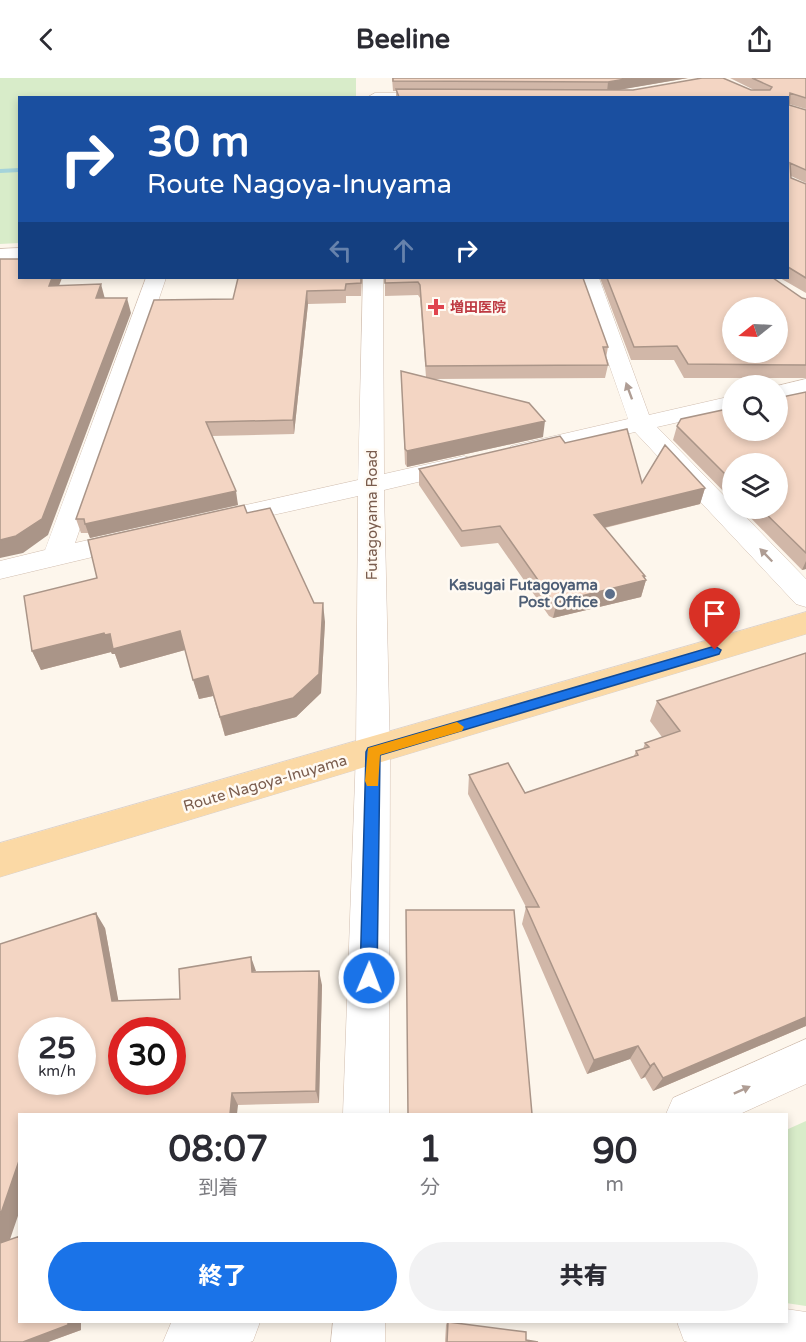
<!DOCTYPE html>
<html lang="ja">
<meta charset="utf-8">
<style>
:root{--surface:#fff;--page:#f2f2f3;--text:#2b2b33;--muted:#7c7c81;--accent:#1a73e8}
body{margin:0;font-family:"Varela Round","Noto Sans JP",sans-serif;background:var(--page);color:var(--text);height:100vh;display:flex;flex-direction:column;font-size:22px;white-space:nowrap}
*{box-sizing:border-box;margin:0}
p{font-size:20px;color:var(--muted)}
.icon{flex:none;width:33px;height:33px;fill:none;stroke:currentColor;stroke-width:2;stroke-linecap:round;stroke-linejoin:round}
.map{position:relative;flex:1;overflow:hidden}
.drawer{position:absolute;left:18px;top:1035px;width:770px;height:210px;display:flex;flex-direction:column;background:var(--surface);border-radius:0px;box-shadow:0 3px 9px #0003}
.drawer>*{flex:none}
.hud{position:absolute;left:18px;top:18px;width:771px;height:183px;border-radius:0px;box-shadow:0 3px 9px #0003;background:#1a4fa0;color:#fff;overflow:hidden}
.needle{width:39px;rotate:252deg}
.tools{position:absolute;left:722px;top:219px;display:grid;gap:12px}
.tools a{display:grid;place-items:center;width:66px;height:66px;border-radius:50%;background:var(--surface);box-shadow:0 3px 9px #0003;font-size:30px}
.speed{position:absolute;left:18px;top:939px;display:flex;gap:12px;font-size:30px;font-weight:700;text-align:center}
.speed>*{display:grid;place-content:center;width:78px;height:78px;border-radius:50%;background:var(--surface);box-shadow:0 3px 9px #0003;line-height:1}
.speed small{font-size:15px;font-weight:400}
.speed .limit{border:9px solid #d22;background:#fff;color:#111}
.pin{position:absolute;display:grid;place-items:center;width:51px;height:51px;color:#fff;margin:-62px -26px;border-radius:50% 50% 50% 0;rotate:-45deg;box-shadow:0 0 6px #0007}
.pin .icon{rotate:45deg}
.me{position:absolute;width:66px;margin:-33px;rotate:1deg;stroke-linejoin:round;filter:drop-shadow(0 0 4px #0008)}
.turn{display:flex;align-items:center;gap:21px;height:126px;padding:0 30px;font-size:27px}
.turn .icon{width:78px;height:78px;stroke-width:2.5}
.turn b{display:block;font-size:42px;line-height:51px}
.lanes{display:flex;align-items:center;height:57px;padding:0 30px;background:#0003;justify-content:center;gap:30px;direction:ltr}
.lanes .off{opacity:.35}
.eta{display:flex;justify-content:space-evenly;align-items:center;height:102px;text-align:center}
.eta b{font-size:36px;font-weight:800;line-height:42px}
.primary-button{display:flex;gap:12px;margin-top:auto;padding:12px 30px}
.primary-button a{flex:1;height:69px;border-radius:36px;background:var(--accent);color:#fff;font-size:24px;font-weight:800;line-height:69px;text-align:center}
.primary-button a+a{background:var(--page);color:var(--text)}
header{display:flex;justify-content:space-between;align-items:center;height:78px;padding:0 30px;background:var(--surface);font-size:27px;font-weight:800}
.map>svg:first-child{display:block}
.green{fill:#d8ecc9}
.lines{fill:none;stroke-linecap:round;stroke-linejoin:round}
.stream{fill:#a5d3da;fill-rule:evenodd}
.minor-casing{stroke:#d1beb0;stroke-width:1}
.major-casing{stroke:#dad1cd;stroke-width:1}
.minor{fill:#fff;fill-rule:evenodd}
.major{fill:#fbd9a5;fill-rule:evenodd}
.wall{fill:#d1b7a8}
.shaded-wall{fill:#aa9588}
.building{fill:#f3d5c3;stroke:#aa9588;stroke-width:1.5;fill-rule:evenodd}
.oneway{fill:#af9d94}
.route{fill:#1a73e8;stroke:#114b97;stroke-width:1.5}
.slow{fill:#f59e0b}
.health-dot{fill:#e0444e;stroke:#fffaf3;stroke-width:2}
.service-dot{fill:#5c6f8a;stroke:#fffaf3;stroke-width:2}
.labels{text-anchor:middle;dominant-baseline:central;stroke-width:5;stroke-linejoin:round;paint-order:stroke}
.far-health-label{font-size:14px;font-weight:bold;fill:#be3a42;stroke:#fffaf3;text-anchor:start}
.street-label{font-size:15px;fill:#7a5c4d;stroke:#fffaf3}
.service-label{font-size:15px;font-weight:bold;fill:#4e5e75;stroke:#fffaf3;text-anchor:end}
</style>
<header><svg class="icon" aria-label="back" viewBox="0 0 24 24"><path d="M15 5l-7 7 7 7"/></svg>Beeline<svg class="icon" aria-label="share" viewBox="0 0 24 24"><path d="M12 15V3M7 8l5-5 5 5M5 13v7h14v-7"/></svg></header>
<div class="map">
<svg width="806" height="1264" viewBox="0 0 806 1264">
<rect width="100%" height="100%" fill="#fdf6ec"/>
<path class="green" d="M0,0h356v19l-336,1 -1,145 -19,1z
M806,1043v185l-20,-3v-173z"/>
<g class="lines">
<path class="stream" d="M20,90v4l-20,1v-4z"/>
<defs>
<path id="minor" d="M375,15h67l7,4h-81z
M20,170v11h-20v-10z
M146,200h20l-91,265 58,-13 10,3 4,6 -4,6 -143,34v-18l45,-11z
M363,200h20l1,196 80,-18 9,3 4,5 -4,5 -89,21 6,262 -1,362h-46l13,-362 2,-256 -130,29 -9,-2 -4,-6 4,-6 139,-31z
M579,200h20l50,137 83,-19v14l-75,17 75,77v4h5l69,71v28l-10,-3 -161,-172 -115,26 -9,-2 -3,-5 3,-5 117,-27z
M806,301v14l-29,7v-14z
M806,961v45l-66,30h-74l7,-16z
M786,1231l20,3v30h-118l-4,-1 -7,-19h109z
M175,1244h85l-7,19 -3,1h-87l8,-19z
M333,1244h52v20h-54z"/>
<path id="major" d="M806,534v22l-806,243v-34z"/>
</defs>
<use href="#minor" class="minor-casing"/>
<use href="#major" class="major-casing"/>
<use href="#minor" class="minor"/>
<use href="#major" class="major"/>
</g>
<path class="wall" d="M392,0h296l-71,12h137l-24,-12h76v31l-17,-5v1l17,5v73l-15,-7v2l15,6v109l-26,-15h8v-180l-392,-1v-6h-3z
M238,200h124l-1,18h-15v7l-38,1 -14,130 -82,2 26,69 -148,33 -2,-5h-7l-5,-14 157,-220z
M385,200h198l25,69 -2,11 2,7 -3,13 -171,1 109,58 -136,30 -2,-3 -4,-93 25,6 -6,-79 -2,-3 -33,1z
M600,200h173l29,20 4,1v79h-122l-10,-18h-43z
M806,314v177l-4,1 -61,-62h36l-45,-44v36l-59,-60 4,-14z
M565,365l77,40 63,5 -5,16 -95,24 41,52 -5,17 -88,21 -4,-2 -51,-73 -37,4 -42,-62v-16z
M247,435l67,90 11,19 -4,71 -25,24 -71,19 -12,-40 -14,3 -14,-49 -65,18 -5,-14h-3l-1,-2 -70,18 -9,-19 65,-73z
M806,575v373l-153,65 -8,-14 -4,2 -11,-20 -43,15 -65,-150 4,-17 -58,-113 1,-19 56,18 109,-37 2,-5 7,-2 2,-6 17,-6 -12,-16 7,-20z
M105,850l13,73 62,-2 76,-27 66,13 -3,118 -81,2 -218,9 -10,125 10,83h61v8l-33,12h-48v-398z
M447,1244l79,18 12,2h-93l1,-17z"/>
<path class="shaded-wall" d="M631,0h57l-81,14 1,-10z
M52,200h10l-9,23 -4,-15z
M101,206l4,15 -9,-1z
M307,213l1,13 -14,130 -1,-14z
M127,220l4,15 -83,222 -25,18 -23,5v-18z
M545,343l-2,16 -136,30v-16z
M705,410l-5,16 -110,27 4,-16z
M236,413l2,14 -148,33 -5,-14z
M806,483v8l-4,1z
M645,498l-1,5 2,-1 -5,17 -88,21 4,-16z
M323,525l2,19 -4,71 -25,24 -71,19 -5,-19z
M180,553l5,19 -65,18 -5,-14h-3l-1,-2 -70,18 -9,-19 72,-18 6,1z
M208,598l5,20 -14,3 -6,-19z
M96,835l9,15 16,87 -9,-14z
M251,879l5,14 -4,1z
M319,893l3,14 -3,118 -3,-12z
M806,939v9l-153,65 10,-13z
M638,968l-8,13 -43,15 7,-14z
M654,985l-9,14 -4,2 9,-13z
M232,1015l6,12 -1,9h-7z
M20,1080v52l-15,44 -5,-3v-35z
M68,1244h13v8l-33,12h-25z"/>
<path class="building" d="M393,0h238l-23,4 -215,-1z
M702,0h21l28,12h19l2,-3 -20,-9h54v20l-16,-5 -1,12 17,5v60l-16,-7 1,15 15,6v94l-18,-11v-169h-400v-1h11l-3,-8 237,1z
M0,181h20v19h32l-3,8 52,-2 -5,14h31l-85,221 -26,17 -16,4z
M238,200h123v5l-15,1 -1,6 -38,1 -14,129 -87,2 30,69 -151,33 -1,-5h-8l78,-219 79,-1z
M385,200h198l25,69h-5l5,18 -182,1 -6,-81 -2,-3 -33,1z
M607,200h166l29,20 4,1v66l-118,-1 -11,-18 -43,1zM732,230h45v44h-45z
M401,293l128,32 16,18 -138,30 -2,-2z
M806,314v161l-46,-45h17v-44h-45v17l-55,-55 4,-7 51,-11v22h45v-32z
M627,351l15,54 23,-38 40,43 -111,27 51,61h-2l3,4 -89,22 -5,-2 -52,-74 -38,5 -43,-62 141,-33 5,7z
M244,427l3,8 23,-5 44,95h9l-4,71 -26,24 -73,19 -12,-41 -15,4 -13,-49 -67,18 -3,-15 -5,1 -1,-2 -72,18 -8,-55 73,-18 -9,-38z
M806,575v364l-143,61 -9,-15 -4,3 -12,-20 -44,14 -68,-153h13l-70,-132 39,-12 17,30 113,-38 -2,-4 13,-4 -4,-4 35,-12 -23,-30z
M406,832h108l18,204h-124z
M96,835l16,88 68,-2 -1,-30 72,-12 1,15 67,-1 -3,120 -84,2 -2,21h-210v44l-20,58v-272zM32,952h50v52h-50zM122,952h50v52h-50z
M20,1158v86h48v3l-45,17h-23v-99z
M448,1244l78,10v8l12,2h-91z"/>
<defs><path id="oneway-solid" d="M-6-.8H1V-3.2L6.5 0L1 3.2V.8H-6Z" transform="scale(1.5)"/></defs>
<g class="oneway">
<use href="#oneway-solid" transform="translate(629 313) rotate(-110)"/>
<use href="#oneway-solid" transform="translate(766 477) rotate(-134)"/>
<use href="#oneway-solid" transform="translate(742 1012) rotate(-24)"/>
</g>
<path class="route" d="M715,568l6,4 -2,4 -339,101 -3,223 -2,6 -6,3 -6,-3 -3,-6 6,-226 2,-4z"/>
<path class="slow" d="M457,644l7,5 -2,4 -82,24 -2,31h-11l-2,-5 3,-33z"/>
<path class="health-dot" d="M433 220h6v6h6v6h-6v6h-6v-6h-6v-6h6z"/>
<circle class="service-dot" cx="610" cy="516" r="6"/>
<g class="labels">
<g class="far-health-label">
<text x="450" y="229">増田医院</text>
</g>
<g class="street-label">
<text transform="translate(372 437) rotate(-90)">Futagoyama Road</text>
<text transform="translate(265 705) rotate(-16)">Route Nagoya-Inuyama</text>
</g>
<g class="service-label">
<text x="598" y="507">Kasugai Futagoyama<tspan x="598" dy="17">Post Office</tspan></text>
</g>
</g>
</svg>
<div class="tools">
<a><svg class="needle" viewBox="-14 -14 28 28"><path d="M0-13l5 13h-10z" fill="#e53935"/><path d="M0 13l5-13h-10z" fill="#7c7c81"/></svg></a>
<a><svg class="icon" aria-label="search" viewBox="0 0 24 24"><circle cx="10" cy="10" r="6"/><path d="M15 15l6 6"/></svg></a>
<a><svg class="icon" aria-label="layers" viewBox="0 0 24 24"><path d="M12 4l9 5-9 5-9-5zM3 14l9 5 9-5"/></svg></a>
</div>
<div class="speed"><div>25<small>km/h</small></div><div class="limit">30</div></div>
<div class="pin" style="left:715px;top:572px;background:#d93025"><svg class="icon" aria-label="arrive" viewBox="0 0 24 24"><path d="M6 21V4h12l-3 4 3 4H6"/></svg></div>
<svg class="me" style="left:369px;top:900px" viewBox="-20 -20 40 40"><circle r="17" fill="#1a73e8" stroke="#fff" stroke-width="3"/><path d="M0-11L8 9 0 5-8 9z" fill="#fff"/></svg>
<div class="hud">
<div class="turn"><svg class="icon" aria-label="right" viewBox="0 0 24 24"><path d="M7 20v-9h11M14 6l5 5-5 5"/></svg><div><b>30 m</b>Route Nagoya-Inuyama</div></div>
<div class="lanes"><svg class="icon off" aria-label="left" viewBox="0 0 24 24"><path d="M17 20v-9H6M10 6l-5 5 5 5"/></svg><svg class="icon off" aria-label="ahead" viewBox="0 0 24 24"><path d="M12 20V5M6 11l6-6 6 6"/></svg><svg class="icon" aria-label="right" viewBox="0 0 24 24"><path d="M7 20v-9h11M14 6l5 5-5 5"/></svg></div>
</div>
<section class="drawer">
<div class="eta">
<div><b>08:07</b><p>到着</p></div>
<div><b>1</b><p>分</p></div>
<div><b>90</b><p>m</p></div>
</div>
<div class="primary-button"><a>終了</a><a>共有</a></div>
</section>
</div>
